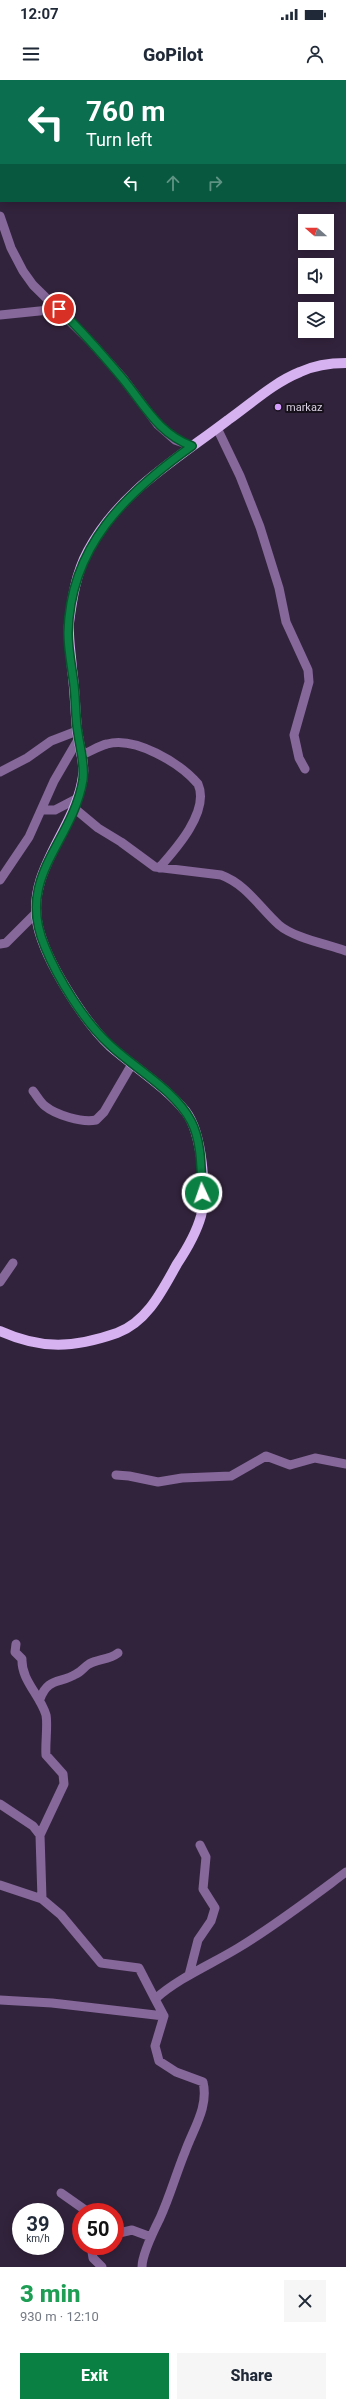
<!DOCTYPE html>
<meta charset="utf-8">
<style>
:root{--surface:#fff;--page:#f6f6f7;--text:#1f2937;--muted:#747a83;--accent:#0b8043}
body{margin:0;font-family:Roboto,sans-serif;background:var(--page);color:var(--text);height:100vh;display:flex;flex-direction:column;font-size:15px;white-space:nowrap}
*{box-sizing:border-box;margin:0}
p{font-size:13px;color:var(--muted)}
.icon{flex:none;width:22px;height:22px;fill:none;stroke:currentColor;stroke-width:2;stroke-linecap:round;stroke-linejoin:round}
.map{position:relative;height:2187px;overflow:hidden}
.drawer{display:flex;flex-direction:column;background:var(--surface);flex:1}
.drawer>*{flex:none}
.banner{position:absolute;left:0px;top:0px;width:346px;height:122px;box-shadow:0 2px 10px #0003;background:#0b6e4f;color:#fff;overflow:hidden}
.needle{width:26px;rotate:290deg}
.controls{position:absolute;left:298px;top:134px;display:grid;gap:8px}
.controls a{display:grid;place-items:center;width:36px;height:36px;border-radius:0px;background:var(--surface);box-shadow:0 2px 10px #0003;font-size:20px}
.speed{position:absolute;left:12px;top:2123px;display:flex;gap:8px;font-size:20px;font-weight:700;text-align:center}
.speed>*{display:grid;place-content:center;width:52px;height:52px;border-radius:50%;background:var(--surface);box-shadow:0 2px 10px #0003;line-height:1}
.speed small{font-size:10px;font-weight:400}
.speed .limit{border:6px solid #d22;background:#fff;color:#111}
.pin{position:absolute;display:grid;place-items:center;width:34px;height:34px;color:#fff;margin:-17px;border:2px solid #fff;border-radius:50%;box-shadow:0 1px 4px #0007}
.me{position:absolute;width:44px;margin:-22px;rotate:357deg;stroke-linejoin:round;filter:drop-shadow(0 0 3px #0008)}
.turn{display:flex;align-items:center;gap:14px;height:84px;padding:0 20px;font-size:18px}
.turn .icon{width:52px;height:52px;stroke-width:2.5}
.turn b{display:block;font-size:28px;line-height:34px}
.lanes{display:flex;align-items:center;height:38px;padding:0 20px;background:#0003;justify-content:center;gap:20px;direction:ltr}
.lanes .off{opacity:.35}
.round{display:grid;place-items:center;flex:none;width:42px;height:42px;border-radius:0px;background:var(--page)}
.overview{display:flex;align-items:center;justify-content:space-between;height:68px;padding:0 20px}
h1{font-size:24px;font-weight:800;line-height:30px;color:#1e9e55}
.cta{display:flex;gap:8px;margin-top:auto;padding:8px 20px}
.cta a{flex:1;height:46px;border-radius:0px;background:var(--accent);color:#fff;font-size:16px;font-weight:800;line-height:46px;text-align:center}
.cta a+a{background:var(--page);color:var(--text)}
.status{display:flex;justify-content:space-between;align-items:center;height:28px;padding:0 20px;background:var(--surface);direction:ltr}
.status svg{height:11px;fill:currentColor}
header{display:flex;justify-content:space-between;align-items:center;height:52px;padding:0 20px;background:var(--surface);font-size:18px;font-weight:800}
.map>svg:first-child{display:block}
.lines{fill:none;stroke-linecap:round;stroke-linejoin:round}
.stream{stroke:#60337d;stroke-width:2.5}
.minor{stroke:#86689b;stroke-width:9}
.major{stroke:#d6b2f1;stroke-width:10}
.route-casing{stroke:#07532c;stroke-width:10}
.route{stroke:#0b8043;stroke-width:7}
.poi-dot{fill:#d49cfc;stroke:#16101b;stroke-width:1.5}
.labels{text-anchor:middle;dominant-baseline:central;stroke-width:4;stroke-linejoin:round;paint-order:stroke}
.poi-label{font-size:11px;fill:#d9d0e1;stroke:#16101b;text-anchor:start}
</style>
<div class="status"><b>12:07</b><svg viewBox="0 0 49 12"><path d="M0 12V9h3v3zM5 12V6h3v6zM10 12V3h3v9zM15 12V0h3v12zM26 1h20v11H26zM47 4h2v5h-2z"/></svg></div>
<header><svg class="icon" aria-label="menu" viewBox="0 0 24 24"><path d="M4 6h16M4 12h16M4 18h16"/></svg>GoPilot<svg class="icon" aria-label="person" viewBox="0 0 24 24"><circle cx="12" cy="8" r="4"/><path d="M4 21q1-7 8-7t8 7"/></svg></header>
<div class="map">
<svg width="346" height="2187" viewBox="0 0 346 2187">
<rect width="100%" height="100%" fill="#32233c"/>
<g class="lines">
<path class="stream" d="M114,1v-1"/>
<path class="minor" d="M10,1v-1
M0,55l1,-5
M0,136l11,32 12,23 10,14 58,57 32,36 35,47 17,15 17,6
M0,235l59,-6
M217,348l23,48 20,51 19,61 7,34 22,48 1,12 -15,53 5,23 6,11
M81,675c9,-3 17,-9 26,-11 28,-8 73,19 91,40 12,27 -22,65 -39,84
M0,692l27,-14 24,-17 26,-10
M74,728l24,20 23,14 34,25 66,8c25,9 39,33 58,50 15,13 48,19 67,26
M42,730h13l23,-12
M0,800l29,-43 25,-56 25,-43
M0,864l6,-1 30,-30
M33,1011c4,5 7,11 12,15 11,9 37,17 51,14l8,-8 28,-48
M0,1202l13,-19
M116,1395l13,1 29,6 24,-4 49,-2 35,-20 24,9 25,-7 31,6
M16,1564l-1,8 7,7c-1,21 18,36 24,56 2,10 -1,29 0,40l17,19 1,10 -24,51
M40,1619c8,-22 20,-15 36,-25 5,-2 8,-7 13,-10 9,-5 20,-4 29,-11
M0,1724l33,22 7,9 2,64
M0,1805l42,14 19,16 40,48 38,5 16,31
M189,1895l9,-35 13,-19 4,-13 -12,-19 3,-32 -6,-12
M0,1920l52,3 112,13 -9,-17c25,-22 55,-34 83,-51 38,-23 73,-50 108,-76
M61,2113l27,19
M115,2154l17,-4 19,7
M91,2166l2,12 9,9
M142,2187c0,-13 12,-37 18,-49 10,-22 16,-44 25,-66 8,-23 24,-45 18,-70l-27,-10 -17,-11 -4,-15 9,-30"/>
<path class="major" d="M0,1251c42,19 74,17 117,2 30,-11 45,-42 60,-69 10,-15 19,-30 24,-48 6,-25 1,-83 -15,-104 -21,-26 -51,-44 -76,-66 -26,-25 -64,-84 -72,-120 -12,-54 34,-93 44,-144 4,-17 -3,-35 -5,-53 -2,-20 -2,-40 -5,-60 -1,-16 -4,-31 -3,-46 3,-24 7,-50 19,-72 31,-59 89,-92 140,-131 24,-17 45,-37 72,-48 15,-7 30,-9 46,-9"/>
</g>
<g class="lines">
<defs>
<path id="route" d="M59,229c23,22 44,46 64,70 22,27 36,55 69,67 -66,47 -122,100 -124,187 0,17 4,35 6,52 2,16 1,32 4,48 2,15 7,31 5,47 -11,64 -68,96 -38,167 13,32 39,74 64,97 25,24 66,46 82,77 11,21 10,49 11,72"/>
</defs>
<use href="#route" class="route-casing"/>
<use href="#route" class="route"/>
</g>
<circle class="poi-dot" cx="278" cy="327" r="4"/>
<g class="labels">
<g class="poi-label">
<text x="286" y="327">markaz</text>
</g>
</g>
</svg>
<div class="controls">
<a><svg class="needle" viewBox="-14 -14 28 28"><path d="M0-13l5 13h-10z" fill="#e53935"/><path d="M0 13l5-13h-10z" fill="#747a83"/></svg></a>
<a><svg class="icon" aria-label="sound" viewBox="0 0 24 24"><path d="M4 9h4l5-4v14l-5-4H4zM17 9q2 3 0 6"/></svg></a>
<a><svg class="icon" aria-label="layers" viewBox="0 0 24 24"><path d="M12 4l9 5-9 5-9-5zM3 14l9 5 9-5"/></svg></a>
</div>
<div class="speed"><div>39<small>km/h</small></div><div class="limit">50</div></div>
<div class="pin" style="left:59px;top:229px;background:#d93025"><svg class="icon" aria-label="arrive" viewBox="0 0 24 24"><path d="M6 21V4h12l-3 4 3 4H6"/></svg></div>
<svg class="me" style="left:202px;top:1113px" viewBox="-20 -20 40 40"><circle r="17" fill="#0b8043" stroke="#fff" stroke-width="3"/><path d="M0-11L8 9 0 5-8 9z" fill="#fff"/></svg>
<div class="banner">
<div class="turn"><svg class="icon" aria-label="left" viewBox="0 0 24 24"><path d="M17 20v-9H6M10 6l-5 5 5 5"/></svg><div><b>760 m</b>Turn left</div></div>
<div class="lanes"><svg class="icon" aria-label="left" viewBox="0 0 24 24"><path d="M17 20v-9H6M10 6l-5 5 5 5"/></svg><svg class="icon off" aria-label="ahead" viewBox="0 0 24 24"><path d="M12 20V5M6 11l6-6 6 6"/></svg><svg class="icon off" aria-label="right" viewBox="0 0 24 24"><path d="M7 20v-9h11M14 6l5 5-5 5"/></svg></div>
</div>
</div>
<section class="drawer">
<div class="overview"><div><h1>3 min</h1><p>930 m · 12:10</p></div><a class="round"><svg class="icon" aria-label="close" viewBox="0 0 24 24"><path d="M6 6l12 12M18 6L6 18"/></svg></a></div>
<div class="cta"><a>Exit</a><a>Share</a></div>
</section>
